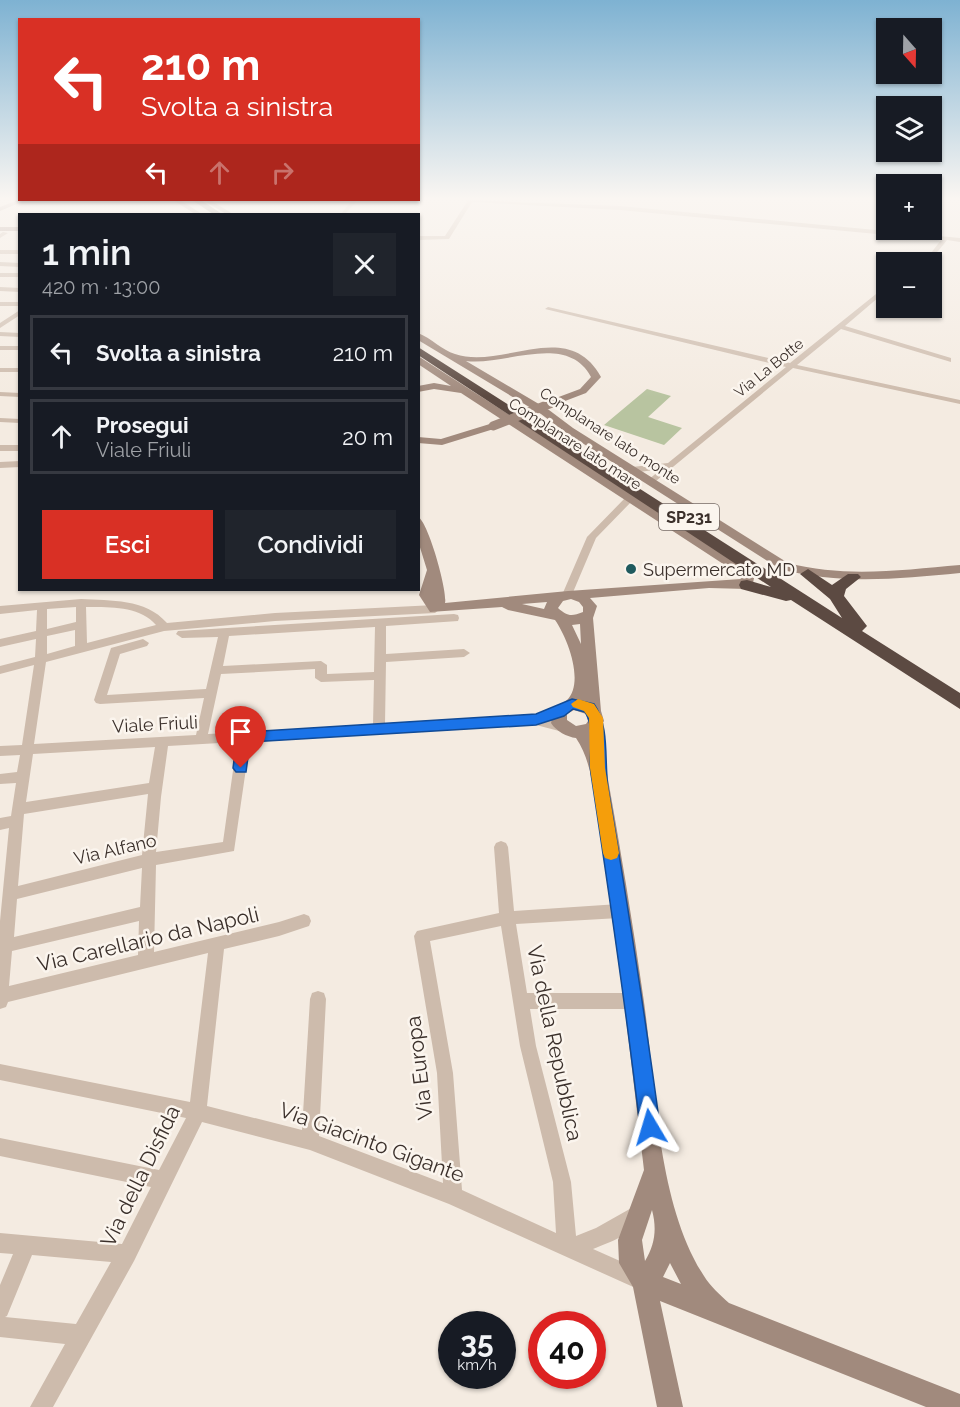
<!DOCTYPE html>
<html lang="it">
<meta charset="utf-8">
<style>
:root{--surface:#171b24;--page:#20242c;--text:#f1f3f6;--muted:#9ea1a6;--line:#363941;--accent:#d93025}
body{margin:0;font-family:Raleway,sans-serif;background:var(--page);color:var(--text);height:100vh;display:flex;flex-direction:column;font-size:22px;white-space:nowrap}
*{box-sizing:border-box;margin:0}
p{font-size:20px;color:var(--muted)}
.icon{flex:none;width:33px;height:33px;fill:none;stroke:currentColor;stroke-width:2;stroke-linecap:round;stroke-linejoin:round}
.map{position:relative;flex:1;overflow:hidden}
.details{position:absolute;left:18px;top:213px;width:402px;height:378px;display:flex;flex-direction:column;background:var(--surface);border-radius:0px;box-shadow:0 2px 4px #0004}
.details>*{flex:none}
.top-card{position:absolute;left:18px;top:18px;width:402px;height:183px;border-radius:0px;box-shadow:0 2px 4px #0004;background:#d93025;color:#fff;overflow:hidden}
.needle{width:39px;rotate:160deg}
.tools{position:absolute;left:876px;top:18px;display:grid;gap:12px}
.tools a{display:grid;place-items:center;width:66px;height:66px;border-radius:0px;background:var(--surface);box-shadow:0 2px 4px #0004;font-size:30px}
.speed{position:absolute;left:438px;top:1311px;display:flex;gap:12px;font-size:30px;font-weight:700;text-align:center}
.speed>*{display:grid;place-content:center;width:78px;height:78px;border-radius:50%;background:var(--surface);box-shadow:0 2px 4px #0004;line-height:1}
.speed small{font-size:15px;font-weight:400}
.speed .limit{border:9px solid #d22;background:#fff;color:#111}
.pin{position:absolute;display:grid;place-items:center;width:51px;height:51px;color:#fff;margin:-62px -26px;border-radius:50% 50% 50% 0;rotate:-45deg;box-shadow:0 0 6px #0007}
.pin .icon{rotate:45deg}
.me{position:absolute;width:66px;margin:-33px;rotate:353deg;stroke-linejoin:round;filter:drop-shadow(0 0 4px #0008)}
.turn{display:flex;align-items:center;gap:21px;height:126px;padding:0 24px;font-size:27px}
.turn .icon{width:78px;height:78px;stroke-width:2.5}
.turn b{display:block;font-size:42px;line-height:51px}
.lanes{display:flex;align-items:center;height:57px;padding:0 24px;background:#0003;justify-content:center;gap:30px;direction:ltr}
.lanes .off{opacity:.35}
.round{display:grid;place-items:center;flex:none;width:63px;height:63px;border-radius:0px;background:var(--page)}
.headline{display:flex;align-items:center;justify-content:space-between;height:102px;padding:0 24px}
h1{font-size:36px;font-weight:600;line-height:45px}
.action{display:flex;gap:12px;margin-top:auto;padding:12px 24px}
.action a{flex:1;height:69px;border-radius:0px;background:var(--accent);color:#fff;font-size:24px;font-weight:600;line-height:69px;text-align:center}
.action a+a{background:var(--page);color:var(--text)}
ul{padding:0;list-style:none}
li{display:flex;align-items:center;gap:18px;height:75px;margin:0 12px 9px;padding:0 12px;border:3px solid var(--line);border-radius:0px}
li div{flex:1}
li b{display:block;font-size:22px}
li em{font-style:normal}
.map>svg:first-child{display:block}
.green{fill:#b8c4a0}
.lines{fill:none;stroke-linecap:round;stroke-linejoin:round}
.street{fill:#cdbbac;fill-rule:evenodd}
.secondary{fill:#a18a7d;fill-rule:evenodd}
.highway{fill:#5c4a42;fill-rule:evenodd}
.secondary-bridge{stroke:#a18a7d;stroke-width:9}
.route{fill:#1a73e8;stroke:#114b97;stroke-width:1.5}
.slow{fill:#f59e0b}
.poi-dot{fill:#1f5a5e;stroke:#fbf5ee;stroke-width:2}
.labels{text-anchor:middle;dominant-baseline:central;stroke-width:5;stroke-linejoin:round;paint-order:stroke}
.far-street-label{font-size:15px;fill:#3b302b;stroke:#fbf5ee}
.shield{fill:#fbf5ee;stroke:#756b66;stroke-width:1.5}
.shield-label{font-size:16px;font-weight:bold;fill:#3b302b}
.poi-label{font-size:18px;fill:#3b302b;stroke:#fbf5ee;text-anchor:start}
.street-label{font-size:18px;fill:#3b302b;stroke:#fbf5ee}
.near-street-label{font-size:21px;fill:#3b302b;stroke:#fbf5ee}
</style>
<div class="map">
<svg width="960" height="1407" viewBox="0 0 960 1407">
<rect width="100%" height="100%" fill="#f4ebe1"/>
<path class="green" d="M647,389l24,7 -23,21 34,11 -18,17 -60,-20z"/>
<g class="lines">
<path class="street" d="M5,200h16l-3,2z
M352,200h6l-13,14h-4z
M465,200l155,6 340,32v4l-13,-2c-8,10 -16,22 -30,22l14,-9 10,-13 -321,-30 -148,-8 -23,37 -31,1v-4h27l22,-34z
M3,232l5,1 -8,5v-4z
M0,250h20v4h-20z
M0,262l20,1v4l-20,-1z
M0,273h20v4h-20z
M886,286v5l-41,35 106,32v4l-110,-33 -44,36 163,35v4l-167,-36 -142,117 -5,-3 15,-13 -29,4 -4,-3 4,-3 36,-4 118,-96 -241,-58 3,-2 242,56z
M0,287l20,1v4l-20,-1z
M0,302h20v4h-20z
M20,310v5l-20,13v-5z
M0,332l20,1v4l-20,-1z
M0,346h20v4h-20z
M0,368h20v4h-20z
M0,392l20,1v4l-20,-1z
M0,418l20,1v4l-20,-1z
M0,445h20v6h-20z
M20,461v6l-20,1v-6z
M629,496l3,1v4l-36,37 -25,59h-8l-1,-2 25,-58 39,-40z
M81,599c30,2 64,-1 86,24l108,-10 160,-8 5,4 -5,4 -160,8 -111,10 -118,31 -12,82 162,-9 8,-37 -104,6 -4,-1 -2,-3 17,-52 32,-9 6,4 -2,3 -27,8 -13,41 99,-6 12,-52 -36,1 -6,-4 2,-3 276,-17 4,1 1,3 -1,3 -72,5v28l78,-5 6,4 -6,4 -78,5 -1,62 151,-9 31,9 2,3 -2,3 -4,2 -27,-7 -286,16 -16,110 -78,14 -2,87 125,-30 25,-8 5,2 2,5 -2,5 -30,10 -55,13 -17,157 95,24 8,-131 2,-6 6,-2 6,2 2,6 -7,137 124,47 -6,-110 -23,-137 3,-5 82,-18 -5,-66 2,-4 5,-2 5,2 2,4 6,64 105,-7 5,2 2,5 -2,5 -5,2 -103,6 11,69h107l6,2 2,6 -2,6 -6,2h-104l6,37 35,136 5,54 20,-8 39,-22 7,2 2,7c-7,18 -34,27 -51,34l54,24 3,7 -3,7 -7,3 -191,-86 -139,-54 -108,-28 -68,139 -81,146h-23l35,-63 -65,-7v-52l13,-31 -13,-1v-20l122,11 29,-57 -151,-31v-18l159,32 27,-52 -186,-38v-16l190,38 18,-149 -200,49 -2,5 -6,2v-88l9,-93 -9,2v-12l11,-2 5,-33 -16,1v-10l17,-2 3,-17 -20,1v-10l22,-1 12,-80 -34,9v-8l35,-9 1,-18 -36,8v-8l36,-8 1,-21 -37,4v-8zM76,607v15l-29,7v-20zM86,607c24,0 54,-1 70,18l-69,18zM375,627l-1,45 -47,2v-9l-6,-4 -98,5 6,-30zM75,630v16l-28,8v-18zM315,669v9l6,4 53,-2 -1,45 -165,9 13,-60zM237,742l-14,100 -67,10 5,-55 7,-51zM155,747l-6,36 -123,19 7,-48zM148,794l-6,61 -124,31 6,-72zM142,868l-2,39 -126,30 3,-38zM139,921l-1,34 -129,31 3,-35zM501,926l19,120 33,136 3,51 -94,-43 -9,-117 -23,-132zM32,1255l79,7 -35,62 -71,-7 2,-1z"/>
<path class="secondary" d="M18,200h8l-26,11v-4z
M173,200h7l22,14h-7z
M203,200h7l23,14h-7z
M0,227h20v4h-20z
M418,333c13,5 24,17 37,21 48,16 113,-37 146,23l-15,16 -34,13 -4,-1v-4l32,-12 11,-12c-24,-45 -85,-11 -125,-16l83,49 24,18 215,135c57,15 114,7 172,2v8c-62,6 -120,12 -180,-4l-215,-137 -24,-18 -123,-74z
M418,356l324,209 12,13 -2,10 -5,1 -38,-1 -119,10 7,8 -4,12 8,93 3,10 -8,12 -5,2 8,13 7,20c14,78 27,156 38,234 12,85 13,201 60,274 6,10 16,19 25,27l231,91v13h-34l-266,-106 23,106h-26l-24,-120 -14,-24 -1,-23 26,-70 -20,-168 -29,-205c-4,-22 -7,-41 -19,-59 -9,-1 -20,-7 -25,-15l4,-16c3,-2 9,-4 12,-7 18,-18 0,-63 -12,-80l-47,-10 -6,-3 -72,5 -11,-17 8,-25 -9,-29v-24c10,4 30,75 27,86l123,-12 173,-12 -7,-8 -273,-178 -27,-4 -16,3v-6l16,-3 17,3 -33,-22zM571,599l8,3 4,5v5c-12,5 -16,4 -25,-4l5,-7zM547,602l-3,7 -22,-5zM580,624l1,20 -9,-19zM574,710l12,4 2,7 -2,3 -10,2 -9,-6v-6zM652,1210c5,19 3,34 -7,51l-3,-21zM670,1263l1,2 10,19 -18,-7z
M493,423l4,1v4l-55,17 -24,-2v-6l23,2z"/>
<path class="highway" d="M192,200h9l21,14h-9z
M418,347l424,271 -12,-19 -30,-25 8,-5 24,16 16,-11h10l3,3 -15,12 -2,7 23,30 -5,5 98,62v16l-169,-109 -5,1 -45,-12 -2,-4 2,-4 6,-1 24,7 -353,-232z"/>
<path class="secondary-bridge" d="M493,426l59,-23"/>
</g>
<linearGradient id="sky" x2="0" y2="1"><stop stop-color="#7eb2d2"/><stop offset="0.5" stop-color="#faf6f2"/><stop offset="1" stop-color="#faf6f2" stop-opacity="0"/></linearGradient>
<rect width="960" height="397" fill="url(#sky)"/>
<path class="route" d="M572,699l22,5c16,23 10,56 14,84 19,113 37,226 52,339l-3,8 -7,2 -7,-2 -3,-8c-14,-118 -31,-235 -49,-353 -3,-19 5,-46 -6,-62l-12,-3 -9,7 -28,9 -286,17 -4,30h-10l-3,-4 4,-31 7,-5 292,-18z"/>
<path class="slow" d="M578,699l16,5 9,14 2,50 14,85 -2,5 -6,2 -6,-2 -2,-5 -13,-85 -1,-50 -5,-7 -11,-4 -2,-3z"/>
<circle class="poi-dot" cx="631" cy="569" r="6"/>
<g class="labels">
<g class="far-street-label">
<text transform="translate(769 368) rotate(-39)">Via La Botte</text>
<text transform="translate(610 436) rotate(33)">Complanare lato monte</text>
<text transform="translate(575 444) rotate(33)">Complanare lato mare</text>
</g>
<rect class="shield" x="659" y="504" width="60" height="26" rx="4.5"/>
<g class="shield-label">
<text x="689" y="517">SP231</text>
</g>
<g class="poi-label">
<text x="643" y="569">Supermercato MD</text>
</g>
<g class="street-label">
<text transform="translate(155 724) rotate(-3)">Viale Friuli</text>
<text transform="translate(115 849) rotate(-13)">Via Alfano</text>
</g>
<g class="near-street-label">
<text transform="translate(148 939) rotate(-13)">Via Carellario da Napoli</text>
<text transform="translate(555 1043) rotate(78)">Via della Repubblica</text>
<text transform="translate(419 1068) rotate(-97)">Via Europa</text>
<text transform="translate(372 1142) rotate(20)">Via Giacinto Gigante</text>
<text transform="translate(140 1176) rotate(-64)">Via della Disfida</text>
</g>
</g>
</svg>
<div class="tools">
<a><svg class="needle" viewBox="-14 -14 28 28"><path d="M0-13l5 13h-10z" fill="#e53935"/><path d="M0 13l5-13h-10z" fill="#9ea1a6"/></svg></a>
<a><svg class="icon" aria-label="layers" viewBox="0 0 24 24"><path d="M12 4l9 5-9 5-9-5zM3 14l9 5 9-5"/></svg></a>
<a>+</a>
<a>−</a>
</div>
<div class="speed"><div>35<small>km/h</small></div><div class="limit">40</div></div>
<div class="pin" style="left:241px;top:768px;background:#d93025"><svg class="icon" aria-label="arrive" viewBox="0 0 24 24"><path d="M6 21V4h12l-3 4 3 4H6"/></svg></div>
<svg class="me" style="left:650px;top:1127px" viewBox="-20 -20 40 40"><path d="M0-17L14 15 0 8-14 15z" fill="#1a73e8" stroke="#fff" stroke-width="4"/></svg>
<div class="top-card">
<div class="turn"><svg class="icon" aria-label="left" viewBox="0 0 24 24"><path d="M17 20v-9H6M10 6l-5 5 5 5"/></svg><div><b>210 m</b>Svolta a sinistra</div></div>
<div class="lanes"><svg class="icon" aria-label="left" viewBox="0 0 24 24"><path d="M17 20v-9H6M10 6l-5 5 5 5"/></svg><svg class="icon off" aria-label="ahead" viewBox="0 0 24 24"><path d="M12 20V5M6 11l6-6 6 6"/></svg><svg class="icon off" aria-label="right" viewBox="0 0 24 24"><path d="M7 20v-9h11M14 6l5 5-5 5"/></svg></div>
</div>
<section class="details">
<div class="headline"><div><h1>1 min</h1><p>420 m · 13:00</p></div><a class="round"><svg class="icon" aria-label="close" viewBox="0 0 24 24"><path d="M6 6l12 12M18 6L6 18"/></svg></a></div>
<ul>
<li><svg class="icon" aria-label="left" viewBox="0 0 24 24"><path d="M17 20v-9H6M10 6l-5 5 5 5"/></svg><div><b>Svolta a sinistra</b></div><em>210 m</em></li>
<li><svg class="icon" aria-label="ahead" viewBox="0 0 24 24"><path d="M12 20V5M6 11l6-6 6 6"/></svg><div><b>Prosegui</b><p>Viale Friuli</p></div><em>20 m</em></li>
</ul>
<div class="action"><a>Esci</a><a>Condividi</a></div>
</section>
</div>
